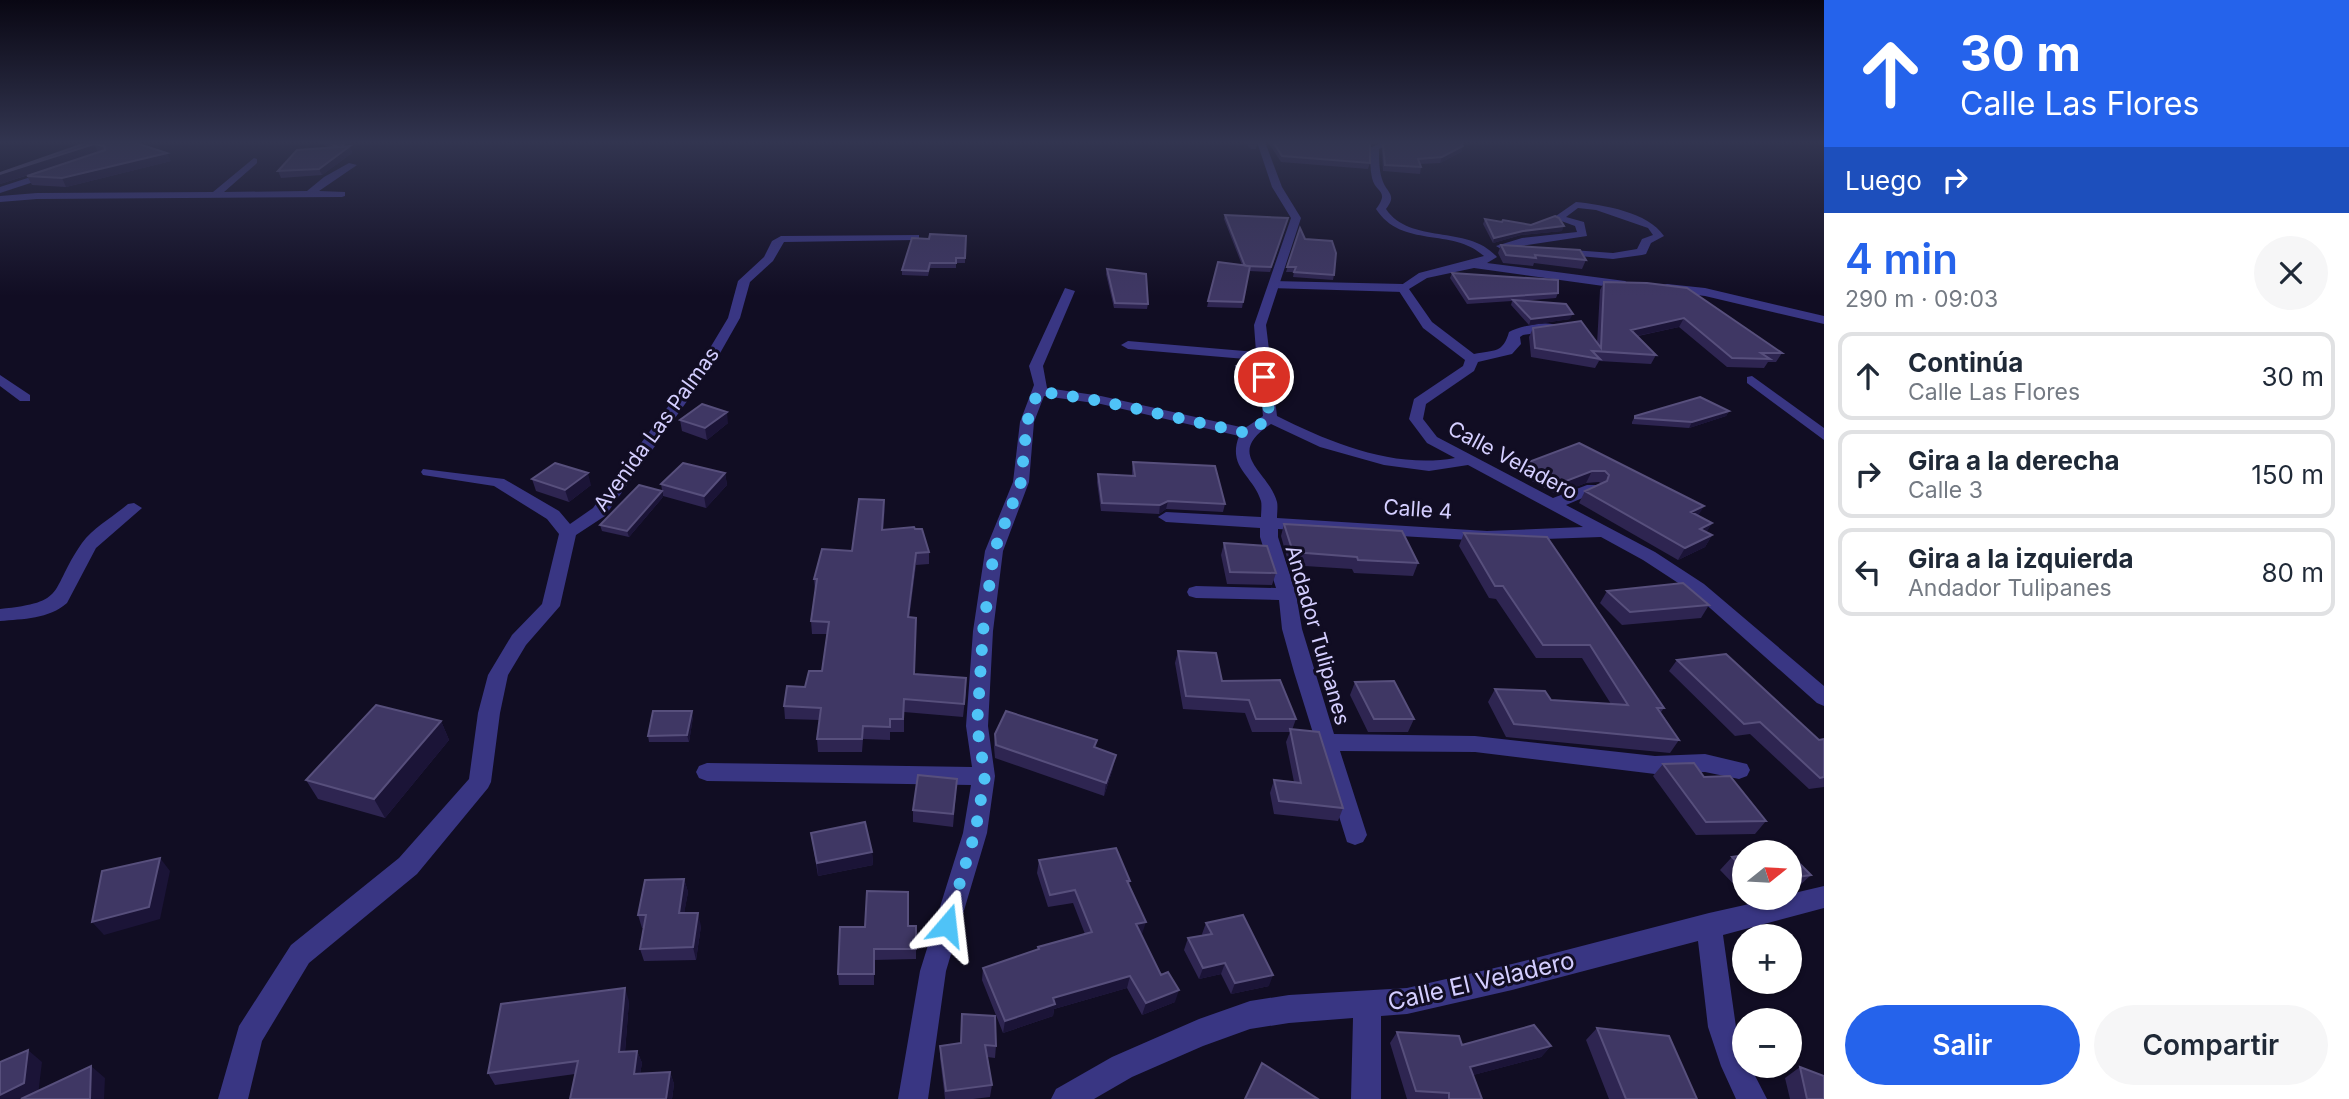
<!DOCTYPE html>
<html lang="es">
<meta charset="utf-8">
<style>
:root{--surface:#fff;--page:#f6f6f7;--text:#1f2937;--muted:#747a83;--line:#e0e1e3;--accent:#2563eb}
body{margin:0;font-family:Inter,sans-serif;background:var(--page);color:var(--text);height:100vh;display:flex;flex-direction:column;font-size:26px;white-space:nowrap}
*{box-sizing:border-box;margin:0}
p{font-size:23px;color:var(--muted)}
.icon{flex:none;width:38px;height:38px;fill:none;stroke:currentColor;stroke-width:2;stroke-linecap:round;stroke-linejoin:round}
.map{position:relative;flex:1;overflow:hidden}
.panel{display:flex;flex-direction:column;background:var(--surface);width:525px}
.panel>*{flex:none}
.top-card{background:#2563eb;color:#fff;overflow:hidden}
.needle{width:46px;rotate:72deg}
.tools{position:absolute;left:1732px;top:840px;display:grid;gap:14px}
.tools a{display:grid;place-items:center;width:70px;height:70px;border-radius:50%;background:var(--surface);box-shadow:0 2px 5px #0004;font-size:35px}
.pin{position:absolute;display:grid;place-items:center;width:60px;height:60px;color:#fff;margin:-30px;border:4px solid #fff;border-radius:50%;box-shadow:0 2px 7px #0007}
.me{position:absolute;width:77px;margin:-38px;rotate:17deg;stroke-linejoin:round;filter:drop-shadow(0 0 5px #0008)}
.turn{display:flex;align-items:center;gap:24px;height:147px;padding:0 21px;font-size:32px}
.turn .icon{width:91px;height:91px;stroke-width:2.5}
.turn b{display:block;font-size:49px;line-height:60px}
.then{display:flex;align-items:center;height:66px;padding:0 21px;background:#0003;gap:14px;font-size:26px}
.round{display:grid;place-items:center;flex:none;width:74px;height:74px;border-radius:37px;background:var(--page)}
.headline{display:flex;align-items:center;justify-content:space-between;height:119px;padding:0 21px}
h1{font-size:42px;font-weight:600;line-height:52px;color:var(--accent)}
.button{display:flex;gap:14px;margin-top:auto;padding:14px 21px}
.button a{flex:1;height:80px;border-radius:42px;background:var(--accent);color:#fff;font-size:28px;font-weight:600;line-height:80px;text-align:center}
.button a+a{background:var(--page);color:var(--text)}
ul{padding:0;list-style:none}
li{display:flex;align-items:center;gap:21px;height:88px;margin:0 14px 10px;padding:0 7px;border:4px solid var(--line);border-radius:14px}
li div{flex:1}
li b{display:block;font-size:26px}
li em{font-style:normal}
main{display:flex;flex:1;min-height:0}
.map>svg:first-child{display:block}
.lines{fill:none;stroke-linecap:round;stroke-linejoin:round}
.pedestrian{fill:#393683;fill-rule:evenodd}
.minor{fill:#393683;fill-rule:evenodd}
.wall{fill:#2e2551}
.shaded-wall{fill:#1b1437}
.building{fill:#3f3764;stroke:#574f7c;stroke-width:2}
.route{stroke:#4fc3f7;stroke-width:12;stroke-dasharray:0 21.6}
.labels{text-anchor:middle;dominant-baseline:central;stroke-width:6;stroke-linejoin:round;paint-order:stroke}
.street-label{font-size:21px;fill:#d4ceff;stroke:#110d23}
.near-street-label{font-size:24px;fill:#d4ceff;stroke:#110d23}
</style>
<main>
<div class="map">
<svg width="1824" height="1099" viewBox="0 0 1824 1099">
<rect width="100%" height="100%" fill="#110d23"/>
<g class="lines">
<path class="pedestrian" d="M1273,281l130,3 6,4 -6,4 -134,-4v-6z"/>
<path class="minor" d="M1257,142h8l17,45 19,31 -35,107 11,91c54,27 117,53 178,42l-28,-15 -18,-24 5,-20 49,-33 2,-6 -42,-32 -26,-40 22,-15 65,-17c-32,-29 -82,-7 -108,-47 14,-19 0,-15 -4,-31 -2,-9 -2,-20 -2,-30l12,-6h11l-14,7c0,9 0,21 3,30 4,14 16,15 4,30 24,36 82,15 111,48l-10,6 138,18 6,4 -6,4 -151,-21 -47,10 -18,11 23,33 42,32c21,-4 29,-1 35,-22 12,-6 41,-13 51,-5l-6,4 -31,4 -3,2 1,7 -9,10 -34,8 -4,9 -48,33 -3,15 14,18 116,61 34,-13h12l2,3 -2,3 -33,14 89,47 49,32 120,102v20l-7,-3 -125,-111 -49,-32 -42,-23 -114,4 -209,-12v8l18,57 6,35 32,105 141,2 180,20 50,-2 42,10 3,6 -3,6 -8,3 -34,-7 -50,2 -180,-22 -135,-1 27,84 -4,7 -8,3 -8,-3 -53,-170 -12,-43 -3,-29 -83,-2 -7,-2 -2,-4 2,-4 7,-2 80,2 -16,-51v-9l-94,-6 -8,-5 8,-5 95,5c0,-4 1,-12 0,-16 -8,-26 -34,-33 -22,-65l-138,-32 -57,-8 -10,26 -5,60 -26,69 -10,80 -5,95 7,50 -8,57 -41,138 -18,128h-30l22,-128 43,-138 8,-48 -264,-4 -8,-3 -3,-6 3,-6 8,-3 265,4 -6,-41 7,-95 12,-80 28,-69 7,-60 14,-37 -5,-19 36,-78 10,3 -32,75 4,22 54,8 144,32 18,-12 -6,-56 -129,-11 -7,-4 7,-4 128,11 -2,-27 37,-107 -19,-31zM1271,424l49,23 64,18 45,6 39,-6 115,62 -96,4 -210,-13c0,-4 1,-12 0,-16 -8,-31 -54,-47 -6,-78z
M254,158l3,1v4l-33,29 83,-1 17,-14 25,-14 8,2 -38,26 26,1v4l-3,1 -305,2 -37,3v-6l37,-3 176,-1z
M52,170l5,3 -2,2 -55,18v-6z
M1576,202c28,3 72,10 88,34l-13,7 -5,11 -4,1 -29,4 -58,-5 -2,-2 6,-3 54,4 24,-4 5,-10 11,-4 -5,-7 -52,-18 -18,-2 -12,9 18,5 3,14 -86,13 -5,-3 26,-8 55,-6 -2,-6 -22,-8z
M919,235v4l-4,1 -131,2 -11,19 -23,21 -10,36 -25,44 -110,154 -29,19 -16,71 -34,39 -18,30 -8,38 -9,69 -3,6 -71,86 -108,89 -47,78 -14,58h-30l21,-73 52,-81 108,-87 70,-79 9,-66 10,-38 24,-40 30,-31 17,-70 -12,-15 -53,-33 -71,-11 -2,-3 2,-3 81,10 55,32 11,13 23,-16 111,-150 24,-40 10,-37 26,-24 8,-16 9,-5z
M1667,284l38,4 119,28v8l-119,-28 -42,-5v-6z
M0,375l30,20v6h-10l-20,-15z
M1752,376l72,52v12l-77,-57v-6z
M134,503l8,5 -46,40 -29,55c-18,16 -44,16 -67,18v-12c69,-7 48,-17 82,-66 12,-16 31,-26 46,-39z
M1824,886v22l-101,27 13,92 9,26v13h5l17,33h-31l-15,-33 -13,-39 -10,-86 -186,49 -105,24 -26,2v83h-30l2,-81 -64,5 -39,6 -47,17 -71,31 -38,22h-43l5,-10 56,-32 87,-38 51,-18 39,-6 118,-7 105,-24 197,-51 67,-15h14v-4z"/>
</g>
<path class="wall" d="M89,142l82,19 -105,26 -34,-2 -5,-9 49,-16 -76,24v-11z
M319,142h31l-2,4h2l2,7 -30,22 -41,3 -3,-7 52,-23z
M1245,142h13l-2,7h-5z
M1268,142h109l-7,3v18l-2,6 -87,-7z
M1383,145l80,1 -2,6 -21,11 -20,1 1,3 -1,7 -37,-3 -1,-20z
M1225,215l62,7 -17,50 -21,-1 -7,37 -35,-1 11,-45 24,3 -18,-46z
M1485,219l17,3 60,9 -41,4 -28,8 -10,-19z
M1300,228l5,11 29,36 -1,5 -40,-3 1,-5h-8z
M966,236l-1,27h-9v5h-26l-2,8 -26,-1v-5l27,-31z
M1501,245l85,15 -4,9 -48,-6 -1,3 -30,-3 -5,-10z
M1107,269l41,35 -1,5 -33,-1 -8,-34z
M1452,273l106,20 -2,5 -34,3 48,18 -41,6 -18,-20 1,-4 -45,3 -17,-26z
M1604,282l178,71 -6,9h-8l-4,6 -37,-1 -48,-40 -41,9 18,19 -5,9 -52,-3 -4,7 -64,-11 -2,-20 4,-9 64,16 3,-54z
M1236,366l24,24 -2,5 -19,-1 -4,-23z
M1729,411l-3,5 -37,12 -57,-4v-2l3,-6z
M680,420l48,3 -21,17 -25,-9z
M1579,443l119,73 14,7 -6,9 6,3 -7,12 -27,13 -99,-57 6,-12 16,-7 -2,-2 -13,1 -30,11 -35,-19 5,-12z
M1133,462l92,42 -2,8 -57,-3 -7,5 -58,-3 -4,-29 1,-8 34,2v-6z
M725,473l2,12 -21,23 -43,-12 -2,-12z
M532,479l59,6 -22,17 -33,-11z
M663,497l-34,40 -27,-6 -2,-6z
M884,500l-1,30 32,-1 14,23v12l-13,1 -7,52 7,13 -2,44 52,17 -3,26 -59,-5v20h-14v8l-27,-1 -1,13h-44l-1,-13 3,-19 -35,-1 -1,-13 38,-35 5,-37h-15l-1,-13 4,-30 -1,-12 38,-28z
M1284,524l134,39 -5,13 -59,-3 -2,-4 -63,-4 -8,-29z
M1464,533l200,175 -3,4 18,28 -9,13 -164,-16 -18,-35 7,-13 56,11 60,4 -29,-46h-46l-40,-59 -7,-1 -30,-52z
M1224,543l52,30 -4,12 -45,-1 -6,-29z
M1607,591l102,14 -8,13 -79,7 -22,-22z
M1178,651l44,30 74,38 -4,11 51,78 -5,13 -64,-7 -4,-21 4,-13 20,2 -8,-40 4,-10h-38l-7,-19 -62,-4 -8,-46z
M1677,660l142,80 5,-1v48l-15,2 -59,-55 -15,2 -66,-65z
M1355,682l59,37 -6,13h-40l-18,-37z
M693,717l-4,25h-40l-1,-6z
M441,721l8,19 -64,78 -67,-19 -12,-19z
M995,734l100,14 18,20 -9,28 -109,-38 -1,-11z
M1663,764l41,13 62,44 -11,13 -59,1 -43,-59z
M956,792l-3,35 -40,-5v-12z
M811,833l61,19 1,13 -55,11z
M1790,854l21,21 -13,12 -8,2z
M1745,855v41l-25,-26 12,-13z
M1039,860l91,21 -1,4 13,49 -1,1 34,67 -33,13 -15,-27 -73,21 -1,7 -50,17 -21,-53 1,-12 55,-18v-3l47,-13 -12,-31 -25,4 -11,-34z
M684,879l4,13 -4,21 17,13 -5,34 -52,1 -4,-12 4,-21h-2l-4,-13z
M1206,923l63,63 -38,8 -10,-20 -22,5 -15,-29 4,-12 15,-2 -1,-2z
M908,926h8v33l-42,1v25h-35l-1,-11z
M629,1001l-4,51 12,-1 5,12 -2,11 30,-2 4,12 -2,15h-102l5,-25 -80,11 -7,-12z
M1597,1028l100,71h-88l-23,-59z
M1397,1032l65,13 89,1 -10,11 -68,18 9,24h-75l-17,-56z
M960,1043l36,3 -1,12 -8,-1 5,28 -2,12 -17,2h-28l-5,-41v-12z
M1800,1067l24,32h-34l-5,-21z"/>
<path class="shaded-wall" d="M345,142h5l-4,7 4,-3 2,7 -30,22 -3,-6 23,-22z
M94,144l4,8 -98,32v-10z
M1463,146l-2,6 -21,11 2,-6z
M167,153l4,8 -105,26 -4,-9z
M1564,226l-2,5 -41,4 -28,8 1,-5 29,-7z
M1573,314l-3,5 -41,6 2,-6z
M1684,318l-5,9 -52,11 4,-8z
M1729,411l-3,5 -37,12 3,-6z
M727,412l1,11 -21,17 -2,-12z
M1592,471l-6,12 -30,11 5,-11z
M588,473l3,12 -22,17 -4,-12z
M725,473l2,12 -21,23 -2,-12z
M662,491l1,6 -34,40 -2,-6z
M884,500l1,11 -3,31v-12z
M1168,501l-2,8 -7,5 1,-9z
M1704,506l-7,12 -6,-6z
M1712,523l-7,12 -5,-6z
M1712,535l-7,12 -27,13 7,-12z
M916,553v12l-8,65v-13z
M692,711l1,6 -4,25 -2,-7z
M441,721l8,19 -64,78 -11,-19z
M1116,755l-3,13 -9,28 2,-13z
M872,852l1,13 -55,11 -1,-13z
M160,858l10,13 -10,48 -56,16 -12,-13z
M684,879l4,13 -6,34 -3,-13z
M698,913l3,13 -5,34 -3,-13z
M1146,922l-4,12 -9,3 3,-13z
M1225,963l-4,11 -22,5 4,-11z
M1273,975l-4,11 -38,8 4,-11z
M1130,976l-3,12 -73,21 -1,7 -50,17 2,-12 48,-23z
M625,988l4,13 -5,63 -5,-12z
M1179,990l-4,12 -33,13 4,-12z
M1551,1046l-10,11 -79,21 8,-11z
M28,1050l14,12 -4,33 -8,4h-30v-4z
M637,1051l5,12 -4,23 -4,-12z
M91,1066l14,12 -1,21h-14z
M670,1072l4,12 -2,15h-6z"/>
<path class="building" d="M89,142h44l34,11 -105,25 -35,-2 78,-26 -1,-4 -10,-2 -94,30v-1z
M328,142h17l-3,5 8,-1 -31,23 -41,2 19,-21 41,-3z
M1273,142h97v21l-88,-7z
M1389,142h73l1,4 -21,11 -24,2 3,8 -36,-2 -2,-20z
M1225,215l63,3 -17,49 -26,-1z
M1555,216l4,2 5,8 -41,5 -29,7 -9,-19 17,3 1,-2 28,5z
M1300,228l5,11 27,2 4,12 -2,22 -40,-3 2,-5h-9z
M930,234l36,2 -1,22h-9v5h-26l-2,8 -26,-1 10,-32 17,1z
M1501,245l79,5 6,10 -51,-5 1,3 -30,-3z
M1218,262l32,4 -7,36 -35,-1z
M1107,269l39,5 2,30 -33,-1z
M1452,273l106,7v13l-89,6z
M1604,282l43,1 40,5 95,65h-21l9,6 -38,-1 -48,-40 -53,12 25,25 -64,-4 8,8 -65,-11 -2,-20 48,-7 20,27z
M1513,300l53,4 7,10 -42,5z
M1236,366l21,2 3,22 -20,-2z
M1700,397l29,14 -37,11 -57,-4v-2z
M702,404l25,8 -22,16 -25,-8z
M1579,443l125,63 -13,6 21,11 -12,6 12,6 -27,13 -100,-57 22,-10 2,-6 -4,-4h-13l-31,12 -35,-20z
M1133,462l82,4 10,38 -57,-3 -8,4 -58,-2 -4,-29 37,2z
M555,463l33,10 -23,17 -33,-11z
M683,463l42,10 -21,23 -43,-12z
M639,485l23,6 -35,40 -27,-6z
M859,499l25,1 -2,30 32,-3 1,2h7l7,23 -13,1 -8,64 8,1 -2,56 52,4 -2,26 -60,-5 -1,20h-13v8l-27,-1 -1,13h-45l4,-31 -37,-2 3,-20 18,1 4,-16h13l7,-49 -18,-1 6,-42h-3l8,-30 30,2z
M1284,524l118,7 16,32 -60,-3 -1,-3 -64,-5z
M1464,533l83,4 117,171h-7l22,32 -165,-16 -19,-35 50,2 6,9 77,5 -38,-60h-47l-40,-59h-8z
M1224,543l43,3 9,27 -46,-1z
M1683,583l26,22 -79,7 -23,-21z
M1178,651l38,2 6,28 58,-1 16,39h-40l-7,-19 -63,-4z
M1726,654l93,86 5,-1v38l-4,1 -60,-56 -16,2 -67,-64z
M1394,681l20,38h-40l-19,-37z
M376,705l65,16 -67,78 -68,-19z
M653,711h39l-5,24 -39,1z
M1006,711l91,29 -3,7 22,8 -10,28 -110,-38 -1,-11z
M1290,729l29,3 24,76 -64,-7 -5,-21 27,3z
M1694,763l10,14 26,-1 36,45 -60,1 -43,-58z
M918,775l39,4 -4,35 -40,-4z
M865,822l7,30 -55,11 -6,-30z
M1116,848l14,33h-3l19,41 -10,2 25,51 7,-3 11,18 -33,13 -16,-27 -77,22 2,6 -50,17 -22,-53 56,-19 -1,-2 54,-15 -17,-42 -25,5 -11,-35z
M1785,848l4,4h-30z
M1790,854l21,21 -21,3z
M1745,855v16l-13,-14z
M160,858l-11,49 -57,15 10,-51z
M684,879l-5,34h19l-5,34 -53,2 6,-34h-8l7,-35z
M867,891l41,1v34h8v23h-42v25h-36l2,-47h25z
M1243,915l30,60 -38,8 -10,-20 -22,5 -15,-30 24,-4 -6,-11z
M625,988l-6,64 18,-1 -3,23 36,-2 -4,27h-96l8,-38 -90,12 13,-69z
M962,1014l33,2 1,30 -11,-1 7,40 -46,6 -6,-45 21,-3z
M1534,1025l17,21 -81,21 12,32h-33v-6l-33,-2 -19,-59 62,4 3,9z
M1597,1028l72,8 28,63h-71z
M28,1050l-4,33 -24,12v-33z
M1262,1063l56,36h-73z
M91,1066l-1,33h-69z
M1800,1067l24,9v23h-17z"/>
<linearGradient id="sky" x2="0" y2="1"><stop stop-color="#090713"/><stop offset="0.48" stop-color="#323550"/><stop offset="1" stop-color="#323550" stop-opacity="0"/></linearGradient>
<rect width="1824" height="296" fill="url(#sky)"/>
<g class="lines">
<path class="route" d="M947,925l28,-92 10,-57 -8,-50 6,-95 11,-80 27,-69 6,-60 11,-31 63,10 146,32 23,-15 -6,-41"/>
</g>
<g class="labels">
<g class="street-label">
<text transform="translate(656 429) rotate(-54)">Avenida Las Palmas</text>
<text transform="translate(1513 460) rotate(28)">Calle Veladero</text>
<text transform="translate(1418 509) rotate(4)">Calle 4</text>
<text transform="translate(1318 635) rotate(74)">Andador Tulipanes</text>
</g>
<g class="near-street-label">
<text transform="translate(1481 981) rotate(-13)">Calle El Veladero</text>
</g>
</g>
</svg>
<div class="tools">
<a><svg class="needle" viewBox="-14 -14 28 28"><path d="M0-13l5 13h-10z" fill="#e53935"/><path d="M0 13l5-13h-10z" fill="#747a83"/></svg></a>
<a>+</a>
<a>−</a>
</div>
<div class="pin" style="left:1264px;top:377px;background:#d93025"><svg class="icon" aria-label="arrive" viewBox="0 0 24 24"><path d="M6 21V4h12l-3 4 3 4H6"/></svg></div>
<svg class="me" style="left:947px;top:925px" viewBox="-20 -20 40 40"><path d="M0-17L14 15 0 8-14 15z" fill="#4fc3f7" stroke="#fff" stroke-width="4"/></svg>
</div>
<section class="panel">
<div class="top-card">
<div class="turn"><svg class="icon" aria-label="ahead" viewBox="0 0 24 24"><path d="M12 20V5M6 11l6-6 6 6"/></svg><div><b>30 m</b>Calle Las Flores</div></div>
<div class="then">Luego<svg class="icon" aria-label="right" viewBox="0 0 24 24"><path d="M7 20v-9h11M14 6l5 5-5 5"/></svg></div>
</div>
<div class="headline"><div><h1>4 min</h1><p>290 m · 09:03</p></div><a class="round"><svg class="icon" aria-label="close" viewBox="0 0 24 24"><path d="M6 6l12 12M18 6L6 18"/></svg></a></div>
<ul>
<li><svg class="icon" aria-label="ahead" viewBox="0 0 24 24"><path d="M12 20V5M6 11l6-6 6 6"/></svg><div><b>Continúa</b><p>Calle Las Flores</p></div><em>30 m</em></li>
<li><svg class="icon" aria-label="right" viewBox="0 0 24 24"><path d="M7 20v-9h11M14 6l5 5-5 5"/></svg><div><b>Gira a la derecha</b><p>Calle 3</p></div><em>150 m</em></li>
<li><svg class="icon" aria-label="left" viewBox="0 0 24 24"><path d="M17 20v-9H6M10 6l-5 5 5 5"/></svg><div><b>Gira a la izquierda</b><p>Andador Tulipanes</p></div><em>80 m</em></li>
</ul>
<div class="button"><a>Salir</a><a>Compartir</a></div>
</section>
</main>
